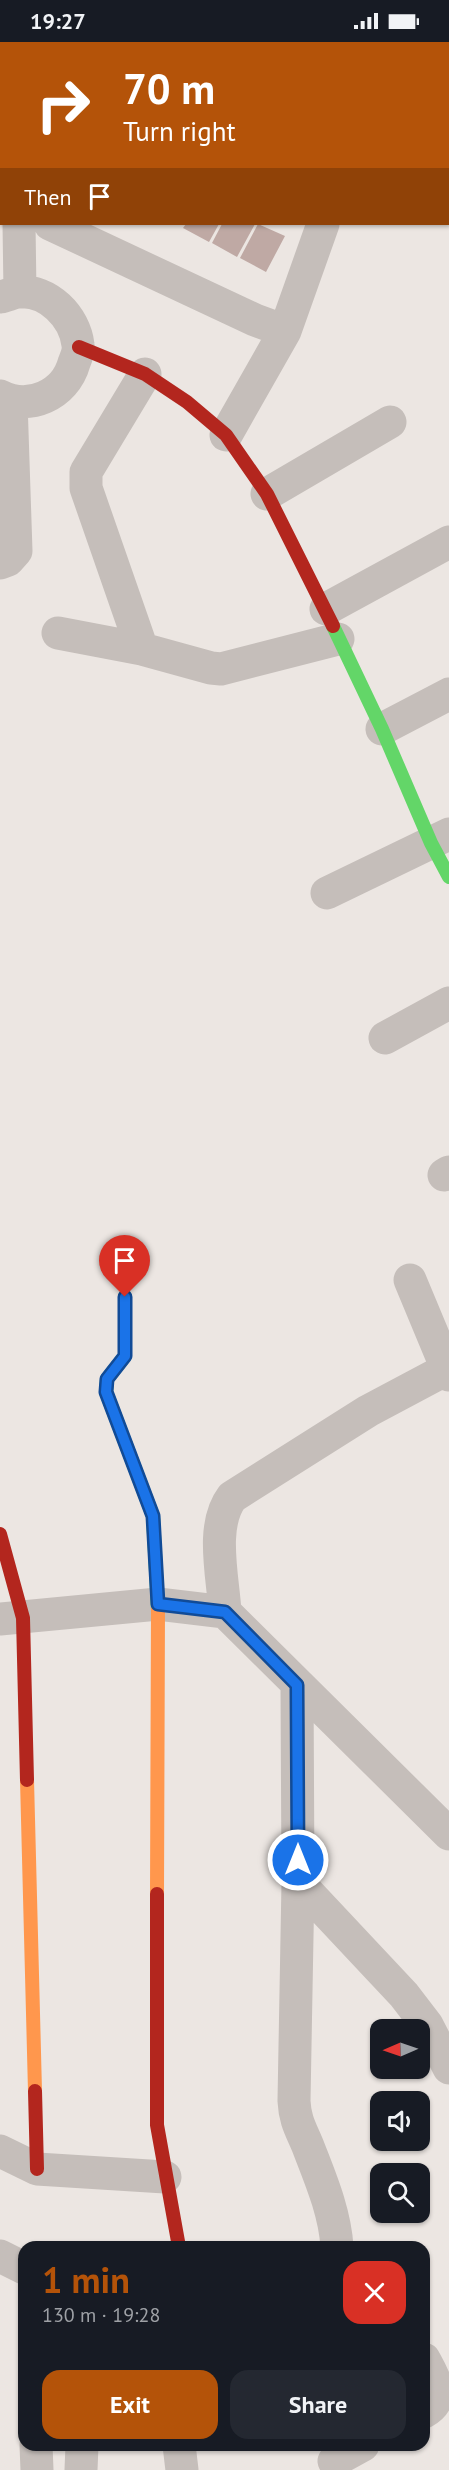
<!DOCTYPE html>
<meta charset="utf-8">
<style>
:root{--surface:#171b24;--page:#242831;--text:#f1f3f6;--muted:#9ea1a6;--accent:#b45309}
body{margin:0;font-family:"PT Sans",sans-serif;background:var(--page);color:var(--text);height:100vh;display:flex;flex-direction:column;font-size:22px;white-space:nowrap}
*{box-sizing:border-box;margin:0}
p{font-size:20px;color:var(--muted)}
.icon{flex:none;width:33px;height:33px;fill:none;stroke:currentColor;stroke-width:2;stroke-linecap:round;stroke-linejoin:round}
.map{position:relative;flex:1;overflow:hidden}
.sheet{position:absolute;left:18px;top:2199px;width:412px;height:210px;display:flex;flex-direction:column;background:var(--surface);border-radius:18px;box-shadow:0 2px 4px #0004}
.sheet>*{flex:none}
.guide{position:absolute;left:0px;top:0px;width:450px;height:183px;box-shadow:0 2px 4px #0004;background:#b45309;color:#fff;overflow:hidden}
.needle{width:39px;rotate:268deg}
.controls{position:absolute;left:370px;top:1977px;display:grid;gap:12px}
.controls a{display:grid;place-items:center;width:60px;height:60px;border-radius:12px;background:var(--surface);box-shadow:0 2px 4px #0004;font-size:30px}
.pin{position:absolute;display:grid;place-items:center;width:51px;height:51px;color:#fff;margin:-62px -26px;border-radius:50% 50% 50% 0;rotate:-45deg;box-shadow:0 0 6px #0007}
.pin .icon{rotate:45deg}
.me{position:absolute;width:66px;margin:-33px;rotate:0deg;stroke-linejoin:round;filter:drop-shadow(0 0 4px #0008)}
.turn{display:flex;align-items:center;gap:21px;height:126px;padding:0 24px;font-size:27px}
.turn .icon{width:78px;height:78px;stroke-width:2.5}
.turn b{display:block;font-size:42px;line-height:51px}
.then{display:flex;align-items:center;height:57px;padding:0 24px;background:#0003;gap:12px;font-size:22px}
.round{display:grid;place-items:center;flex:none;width:63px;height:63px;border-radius:18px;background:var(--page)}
.head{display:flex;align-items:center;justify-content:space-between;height:102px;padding:0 24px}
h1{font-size:36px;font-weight:800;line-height:45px;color:var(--accent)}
.action{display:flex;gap:12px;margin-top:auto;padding:12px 24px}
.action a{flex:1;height:69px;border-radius:18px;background:var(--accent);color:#fff;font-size:24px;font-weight:800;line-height:69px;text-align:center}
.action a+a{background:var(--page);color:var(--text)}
.status{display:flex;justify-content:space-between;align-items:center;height:42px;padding:0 30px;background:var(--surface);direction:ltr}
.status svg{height:16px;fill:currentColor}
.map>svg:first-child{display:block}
.building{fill:#bfa9a4}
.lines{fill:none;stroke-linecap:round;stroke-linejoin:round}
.street{stroke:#c5beba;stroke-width:33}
.fast{stroke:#63d668;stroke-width:14}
.slow{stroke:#ff974d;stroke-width:14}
.jam{stroke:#b3261e;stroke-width:14}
.route-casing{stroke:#114b97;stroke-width:15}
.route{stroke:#1a73e8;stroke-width:10}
</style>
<div class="status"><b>19:27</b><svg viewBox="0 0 49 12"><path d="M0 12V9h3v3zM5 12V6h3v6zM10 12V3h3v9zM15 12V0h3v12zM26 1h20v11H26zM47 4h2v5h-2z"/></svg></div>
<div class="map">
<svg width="449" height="2428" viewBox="0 0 449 2428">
<rect width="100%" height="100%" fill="#ece6e2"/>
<path class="building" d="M186,182h33l-10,18 -26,-14z
M222,182h33l-18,33 -25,-14z
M258,182l27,12 -19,36 -26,-14z"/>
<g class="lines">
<path class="street" d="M27,0l4,2
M19,182l1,68
M50,182l205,96 30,11 38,-107
M0,255c6,-1 12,-4 18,-5 30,-3 57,25 60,53 1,6 -2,13 -4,18 -9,32 -45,48 -74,33
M226,393l59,-104
M267,452l123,-72
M0,521l8,-3 8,-9 -5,-150
M326,567l123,-67
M58,591l84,16 69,19 10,1 117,-30
M142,607l-56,-161v-16l59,-98
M382,687l67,-35
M327,851l122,-59
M385,996l64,-35
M444,1133l5,-3
M410,1238l37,89 2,-2
M225,1570c-2,-35 -15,-86 7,-115l136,-86 79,-42 2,6
M0,1577l158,-15 67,8 224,222
M297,1643l1,197 -4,219c1,21 8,30 15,48 12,31 26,64 28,98
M298,1840l106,113 23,30 22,43
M0,2109l37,18 128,8
M0,2214l24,12
M424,2317c10,18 24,40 0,53
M36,2403l1,25
M179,2403l3,25
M334,2419l29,-16
M81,2428l1,-25"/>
<path class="fast" d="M333,584l49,103 49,114 18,34
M125,1255v59l-18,23 -1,13 47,124 5,93"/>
<path class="slow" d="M27,1738l8,311
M157,1852l1,-285"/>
<path class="jam" d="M79,305l66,27 42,28 39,33 41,59 66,132
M0,1492l23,84 4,162
M157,1852v231l22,122
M35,2049l2,78"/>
</g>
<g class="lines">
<defs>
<path id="route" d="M125,1255v59l-18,23 -1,13 47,124 5,88 67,8 72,73 1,175"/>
</defs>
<use href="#route" class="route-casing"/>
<use href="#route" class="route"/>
</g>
</svg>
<div class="controls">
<a><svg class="needle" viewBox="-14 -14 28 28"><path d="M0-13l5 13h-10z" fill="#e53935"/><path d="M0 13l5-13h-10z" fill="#9ea1a6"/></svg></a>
<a><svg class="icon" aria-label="sound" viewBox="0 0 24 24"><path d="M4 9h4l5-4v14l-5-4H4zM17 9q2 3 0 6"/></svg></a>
<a><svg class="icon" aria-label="search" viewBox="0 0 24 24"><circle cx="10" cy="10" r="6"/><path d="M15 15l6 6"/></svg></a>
</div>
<div class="pin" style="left:125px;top:1255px;background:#d93025"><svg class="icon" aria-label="arrive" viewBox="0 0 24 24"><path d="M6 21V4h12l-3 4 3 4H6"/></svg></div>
<svg class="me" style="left:298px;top:1818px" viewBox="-20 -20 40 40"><circle r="17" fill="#1a73e8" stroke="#fff" stroke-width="3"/><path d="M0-11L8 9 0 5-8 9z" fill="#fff"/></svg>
<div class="guide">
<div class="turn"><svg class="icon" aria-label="right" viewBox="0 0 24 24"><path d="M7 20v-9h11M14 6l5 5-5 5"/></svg><div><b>70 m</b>Turn right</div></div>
<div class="then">Then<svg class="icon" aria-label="arrive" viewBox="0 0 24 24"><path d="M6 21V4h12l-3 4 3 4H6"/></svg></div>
</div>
<section class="sheet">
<div class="head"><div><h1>1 min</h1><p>130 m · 19:28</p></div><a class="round" style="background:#d93025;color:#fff"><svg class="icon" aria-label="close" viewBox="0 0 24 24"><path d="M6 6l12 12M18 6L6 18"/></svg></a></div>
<div class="action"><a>Exit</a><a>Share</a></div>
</section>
</div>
